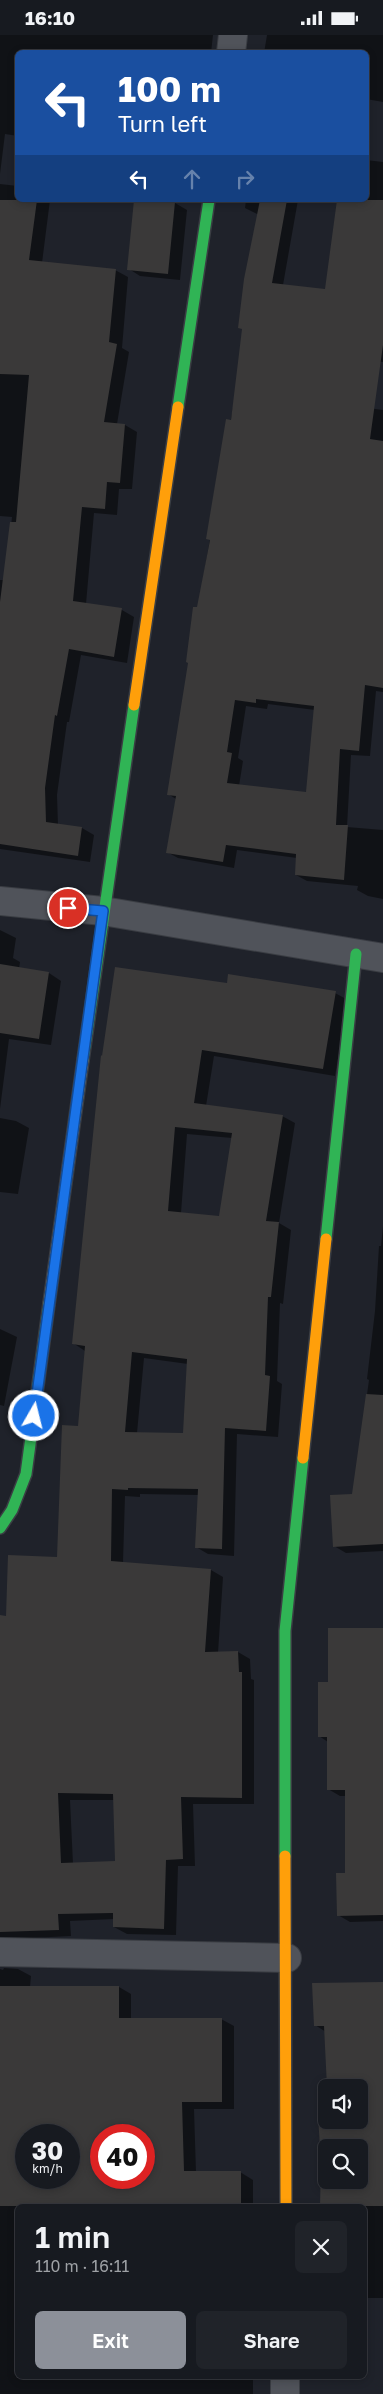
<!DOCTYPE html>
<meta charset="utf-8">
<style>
:root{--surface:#171a20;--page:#202329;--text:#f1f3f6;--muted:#9ea1a5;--line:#36383e;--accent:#8c9099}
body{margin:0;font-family:"Golos Text",sans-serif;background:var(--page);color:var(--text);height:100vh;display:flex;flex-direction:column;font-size:19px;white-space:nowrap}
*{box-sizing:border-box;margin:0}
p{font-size:16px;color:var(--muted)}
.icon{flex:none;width:28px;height:28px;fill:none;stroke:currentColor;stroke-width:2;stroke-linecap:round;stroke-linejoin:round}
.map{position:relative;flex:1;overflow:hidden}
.panel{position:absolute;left:15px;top:2169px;width:352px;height:175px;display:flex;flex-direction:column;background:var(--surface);border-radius:8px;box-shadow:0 2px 8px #0003,0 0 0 1px var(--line)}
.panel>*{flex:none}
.banner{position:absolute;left:15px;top:15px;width:354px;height:152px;border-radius:8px;box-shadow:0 2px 8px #0003,0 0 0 1px var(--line);background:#1a4fa0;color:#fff;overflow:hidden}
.tools{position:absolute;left:318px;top:2044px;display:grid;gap:10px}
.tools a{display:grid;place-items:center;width:50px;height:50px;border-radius:8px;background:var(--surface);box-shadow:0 2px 8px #0003,0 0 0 1px var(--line);font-size:25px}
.speed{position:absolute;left:15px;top:2089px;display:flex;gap:10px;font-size:25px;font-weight:700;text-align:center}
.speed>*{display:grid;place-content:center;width:65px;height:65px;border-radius:50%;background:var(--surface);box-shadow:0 2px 8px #0003,0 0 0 1px var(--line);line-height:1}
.speed small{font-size:12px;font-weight:400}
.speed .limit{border:8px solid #d22;background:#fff;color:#111}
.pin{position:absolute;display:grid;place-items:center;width:42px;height:42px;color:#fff;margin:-21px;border:2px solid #fff;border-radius:50%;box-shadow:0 1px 5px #0007}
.me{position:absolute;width:55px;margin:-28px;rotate:8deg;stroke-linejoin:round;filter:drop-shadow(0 0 4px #0008)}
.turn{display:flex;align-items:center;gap:18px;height:105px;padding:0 20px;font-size:22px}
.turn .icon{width:65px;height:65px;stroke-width:2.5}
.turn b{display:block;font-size:35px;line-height:42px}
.lanes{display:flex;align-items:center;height:48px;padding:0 20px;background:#0003;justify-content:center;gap:25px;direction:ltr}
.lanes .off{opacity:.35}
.round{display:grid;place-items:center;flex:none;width:52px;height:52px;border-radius:8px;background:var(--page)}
.headline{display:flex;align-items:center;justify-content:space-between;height:85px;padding:0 20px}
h1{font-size:30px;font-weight:600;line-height:38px}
.cta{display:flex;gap:10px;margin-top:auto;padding:10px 20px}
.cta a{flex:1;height:58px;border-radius:8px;background:var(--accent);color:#fff;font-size:20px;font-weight:600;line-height:58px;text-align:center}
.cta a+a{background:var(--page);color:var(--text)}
.status{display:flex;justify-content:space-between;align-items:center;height:35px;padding:0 25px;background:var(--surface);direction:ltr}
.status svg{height:14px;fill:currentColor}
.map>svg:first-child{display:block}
.shadow{fill:#0007;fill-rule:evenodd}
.building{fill:#3a3939;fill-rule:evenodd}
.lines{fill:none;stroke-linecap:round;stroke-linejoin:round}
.street-casing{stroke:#3a3d43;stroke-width:30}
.fast-casing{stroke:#3a3d43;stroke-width:14}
.slow-casing{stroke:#3a3d43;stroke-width:14}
.street{stroke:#50535a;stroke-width:28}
.fast{stroke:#30b455;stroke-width:11}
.slow{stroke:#ff9f0a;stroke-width:11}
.route-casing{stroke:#114b97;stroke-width:12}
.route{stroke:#1a73e8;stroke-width:9}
</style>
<div class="status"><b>16:10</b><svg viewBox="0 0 49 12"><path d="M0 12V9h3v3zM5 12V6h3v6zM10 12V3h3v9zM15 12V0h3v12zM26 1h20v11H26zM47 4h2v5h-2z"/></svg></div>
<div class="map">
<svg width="383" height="2359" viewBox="0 0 383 2359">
<rect width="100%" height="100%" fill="#1f222a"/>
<path class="shadow" d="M0,0h213l-2,18h-193v83l-13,-2 -5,40z
M267,0h116v67l-17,-3v-46h-102z
M366,125l17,2v200l-130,-16 6,-131 -14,-7 1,-8h52l-15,85 43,6 12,-91h28z
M0,149l18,2v14h32l-8,63 73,7 13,7 -6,71 7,4 -12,72 8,1 12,7 -5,57h-13l-2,26 -23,-2 -8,91 36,6 12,7 -7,46 -46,-8 -12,67h-2l-10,73 1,30 24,3 12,7 -4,27 -90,-13v-269h5l7,-63 -12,-1z
M135,165l40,3 12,7 -7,70 -40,-4 -11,-7z
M236,355l147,20v282l-7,-1 -6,65 -19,-1 -4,72 36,3v69l-15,-3 -11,-6 1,-4 -51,-5 -11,-6 1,-17 -60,-8 -3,18 -56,-10 -11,-6 9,-53 -8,-5 30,-186zM268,669l47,6 -8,83 -68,-7 4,-25 -5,-3 8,-52 21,3z
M0,895l16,8 -3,20 7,4 -1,7 30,4 12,8 -10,64 -42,-6 -9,70z
M228,949l107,9 13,7 -13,76 -121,-20 -8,50 76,10 13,7 -16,100 12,7 -8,74 -3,-1 -3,78 5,3 -4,53 -41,-3 -3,122 -26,-2 -12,-7 3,-52 -59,-1v3l-15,-1 -2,67 88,7 12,7 -5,76 20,-1 12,7 1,20 3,1v124h-61l2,62h-17l-2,69 -49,-1 -13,-7v-8l-44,2 1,15 -40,2v5l-31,7v-333h7l51,-59 21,-131 6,-76 -12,-8zM187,1099l45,4 -12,79 -39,-4zM144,1323l44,6 -4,70 -47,-1zM70,1765h45l2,62 -44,2z
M0,1083l16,3 13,7 -11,66 -18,-2z
M383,1191v325l-37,2 -12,-7 19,-51 16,-115 -2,-1 8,-68 4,-65h2z
M0,1294l17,8 -13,69 -4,-1z
M383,1594v292l-33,1 -12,-7 8,-41v-78h-6l-12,-7v-47l-9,-6 11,-53z
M4,1933l14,1 13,7 -1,11h89l12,7v25h90l13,7v83h-40l2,63h44l13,8v26h-235v170h235v18h-253v-425l3,1zM26,2100h43v42h-43zM101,2100h43v42h-43z
M383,1948v315h-18v-92h-43v-43l-3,-46h7v3h33v-33h-31l-2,-55 -11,-7zM326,2112h33v33h-33z"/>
<path class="building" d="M0,165h37l-8,60 87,9 -7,73 8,2 -13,78 21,2 -5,59 -13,-1 -2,27 -23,-2 -9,94 49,7 -8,49 -45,-8 -12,67 -2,-1 -10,73 1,34 36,5 -4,29 -78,-12v-242l10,-80h6l13,-147 -29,-1z
M134,165l41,2 -7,72 -41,-4z
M260,165h27l-15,83 53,6 12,-89h46v145l-13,94 13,2v247l-18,-3 -6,66 -19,-2 -4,76h12l-4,55 -49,-5 1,-21 -70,-9 -3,17 -57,-9 10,-57 -9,-1 21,-132 -2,-1 7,-55h4l13,-67 -4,-1 20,-120 5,1 11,-91 -4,-1 6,-49zM256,664l58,7 -8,86 -79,-9 5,-30 -5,-1 8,-52 21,3z
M0,929l49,8 -10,67 -39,-6z
M115,932l112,16 1,-9 108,17 -13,78 -121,-19 -8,53 89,12 -17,106 13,1 -8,75h-3l-3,78 5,1 -4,55 -41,-3 -3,121 -27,-1 3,-59 -70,-1v2l-16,-1 -1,72 100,8 -6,83 33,-1 1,21h3v126l-61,-1 2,62 -17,1 -2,69 -51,-2v-14l-55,1 1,16 -59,2v-317l6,1 2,-61 49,2 5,-132 16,1 7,-80 -13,-2 29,-289 1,1zM175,1092l57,6 -13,83 -51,-5zM132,1317l55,7 -4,74 -58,-1zM58,1758l55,1 2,67 -54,2z
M366,1359l17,1v149l-50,3 -3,-52 22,-1z
M328,1593h55v287l-46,1 -1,-43h9v-83h-18v-53h-9v-55h10z
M383,1947v224h-63l1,-43 -3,-47 8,-1v5h33v-33h-32l-3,-61h-10l-2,-43zM326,2112h33v33h-33z
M0,1951h119v32h103v84h-40l2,69h57v35h-241zM26,2100h43v42h-43zM101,2100h43v42h-43z"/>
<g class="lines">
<defs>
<path id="street" d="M231,18l2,-18
M0,866l103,10 280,47
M0,1917l287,6
M285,2359v-18"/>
<path id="fast" d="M178,372l31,-207
M83,1025l51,-355
M326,1204l30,-285
M0,1493l12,-18 14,-36 23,-170
M285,1821v-225l18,-173"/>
<path id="slow" d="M134,670l44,-298
M49,1269l34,-244
M303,1423l23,-219
M285,1821l1,350"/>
</defs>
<use href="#street" class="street-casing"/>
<use href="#fast" class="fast-casing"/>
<use href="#slow" class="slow-casing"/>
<use href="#street" class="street"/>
<use href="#fast" class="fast"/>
<use href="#slow" class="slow"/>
</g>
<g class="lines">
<defs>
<path id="route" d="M34,1381l69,-505 -35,-3"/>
</defs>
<use href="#route" class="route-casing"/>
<use href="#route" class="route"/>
</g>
</svg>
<div class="tools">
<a><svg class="icon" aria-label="sound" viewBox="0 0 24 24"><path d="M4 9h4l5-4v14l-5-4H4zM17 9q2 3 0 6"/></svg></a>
<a><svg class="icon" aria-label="search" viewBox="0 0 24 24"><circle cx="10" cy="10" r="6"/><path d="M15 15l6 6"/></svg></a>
</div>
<div class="speed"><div>30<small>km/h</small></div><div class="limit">40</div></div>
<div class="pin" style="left:68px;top:873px;background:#d93025"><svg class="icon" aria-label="arrive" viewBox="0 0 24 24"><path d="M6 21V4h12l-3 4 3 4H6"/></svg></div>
<svg class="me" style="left:34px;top:1381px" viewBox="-20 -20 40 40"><circle r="17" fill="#1a73e8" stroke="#fff" stroke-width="3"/><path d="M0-11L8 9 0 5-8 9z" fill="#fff"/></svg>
<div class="banner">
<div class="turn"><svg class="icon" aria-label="left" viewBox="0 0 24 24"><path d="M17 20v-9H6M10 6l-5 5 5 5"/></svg><div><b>100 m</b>Turn left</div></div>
<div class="lanes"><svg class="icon" aria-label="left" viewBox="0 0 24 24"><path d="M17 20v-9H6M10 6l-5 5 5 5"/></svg><svg class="icon off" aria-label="ahead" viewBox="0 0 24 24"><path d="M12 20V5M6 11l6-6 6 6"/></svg><svg class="icon off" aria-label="right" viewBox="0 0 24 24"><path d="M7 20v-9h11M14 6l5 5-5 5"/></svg></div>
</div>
<section class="panel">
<div class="headline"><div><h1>1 min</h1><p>110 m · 16:11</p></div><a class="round"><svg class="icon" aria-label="close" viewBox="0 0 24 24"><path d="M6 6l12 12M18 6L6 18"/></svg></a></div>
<div class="cta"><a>Exit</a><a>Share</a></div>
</section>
</div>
